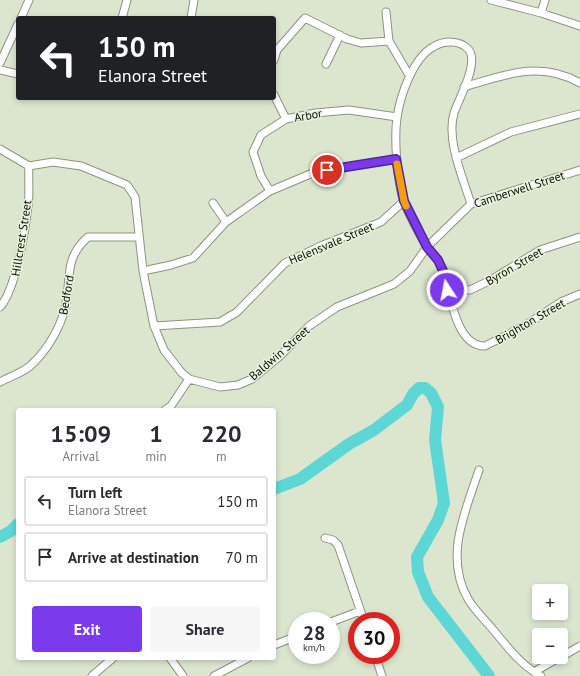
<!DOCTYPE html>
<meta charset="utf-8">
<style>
:root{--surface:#fff;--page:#f7f7f7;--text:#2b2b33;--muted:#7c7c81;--line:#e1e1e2;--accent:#7c3aed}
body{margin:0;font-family:"PT Sans",sans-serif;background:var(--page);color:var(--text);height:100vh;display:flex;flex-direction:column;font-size:15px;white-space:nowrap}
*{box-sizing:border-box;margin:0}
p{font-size:13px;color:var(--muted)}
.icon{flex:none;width:22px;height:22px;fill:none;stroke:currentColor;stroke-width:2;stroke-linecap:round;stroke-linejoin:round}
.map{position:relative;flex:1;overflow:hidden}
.panel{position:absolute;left:16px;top:408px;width:260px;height:252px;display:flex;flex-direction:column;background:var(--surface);border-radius:4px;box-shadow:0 2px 6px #0003}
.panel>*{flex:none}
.banner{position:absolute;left:16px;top:16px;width:260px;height:84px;border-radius:4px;box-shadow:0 2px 6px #0003;background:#202124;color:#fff;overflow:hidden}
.fabs{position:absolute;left:532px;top:584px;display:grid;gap:8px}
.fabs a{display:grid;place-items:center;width:36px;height:36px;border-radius:4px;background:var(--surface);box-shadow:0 2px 6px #0003;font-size:20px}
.speed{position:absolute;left:288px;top:612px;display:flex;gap:8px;font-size:20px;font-weight:700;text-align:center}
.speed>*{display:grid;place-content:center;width:52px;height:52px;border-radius:50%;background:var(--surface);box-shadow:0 2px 6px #0003;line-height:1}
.speed small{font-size:10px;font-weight:400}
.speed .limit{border:6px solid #d22;background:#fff;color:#111}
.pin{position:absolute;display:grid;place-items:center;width:34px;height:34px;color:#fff;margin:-17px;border:2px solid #fff;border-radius:50%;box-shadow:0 1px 4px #0007}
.me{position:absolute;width:44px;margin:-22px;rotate:349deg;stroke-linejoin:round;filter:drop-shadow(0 0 3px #0008)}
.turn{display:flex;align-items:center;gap:14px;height:84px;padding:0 16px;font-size:18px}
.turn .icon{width:52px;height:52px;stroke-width:2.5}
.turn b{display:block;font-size:28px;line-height:34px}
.eta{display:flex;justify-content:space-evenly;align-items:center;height:68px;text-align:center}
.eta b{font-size:24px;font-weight:800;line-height:28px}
.action{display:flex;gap:8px;margin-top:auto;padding:8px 16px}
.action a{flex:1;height:46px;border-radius:4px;background:var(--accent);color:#fff;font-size:16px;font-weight:800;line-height:46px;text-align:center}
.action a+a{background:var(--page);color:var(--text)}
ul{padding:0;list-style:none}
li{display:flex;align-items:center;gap:12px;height:50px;margin:0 8px 6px;padding:0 8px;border:2px solid var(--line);border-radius:4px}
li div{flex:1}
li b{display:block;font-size:15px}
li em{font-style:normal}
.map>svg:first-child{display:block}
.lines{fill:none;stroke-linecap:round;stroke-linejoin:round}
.river{stroke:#5dd6d6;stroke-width:12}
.street-casing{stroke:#8b947f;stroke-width:9}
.street{stroke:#fff;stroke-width:7}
.route-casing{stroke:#51269a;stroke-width:10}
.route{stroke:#7c3aed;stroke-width:7}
.slow{stroke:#f59e0b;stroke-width:7}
.labels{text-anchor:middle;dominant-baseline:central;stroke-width:3;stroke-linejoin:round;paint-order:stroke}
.street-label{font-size:12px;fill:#0a0d06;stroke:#e9f3dc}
</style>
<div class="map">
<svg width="580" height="676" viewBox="0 0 580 676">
<rect width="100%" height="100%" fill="#dce6cf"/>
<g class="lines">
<path class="river" d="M274,489l26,-10 49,-35 25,-14 33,-25 6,-11 6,-6h6l6,5 7,14 -3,33 9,63 -6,17 -21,37 1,15 10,25 61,79
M0,537l11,-6 7,-7"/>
<defs>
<path id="street" d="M491,0l50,13 39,13
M386,12l3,29 20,34
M541,13l4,-13
M21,18l8,-18
M122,18l5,-18
M191,18l3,-18
M274,60l3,-10 28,-32 42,21 14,4 28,-2
M0,63l18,-39
M326,64l14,-29
M0,70l18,4
M464,87c40,-12 76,-27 116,-4
M274,95l12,24
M0,149l29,17 24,-4 28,4 46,19 8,12 8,74 11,55 10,24 17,22 8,7 31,8 18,-2 14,-6 29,-24 28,-29 28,-19 57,-23 16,-13 17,-24 44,-43 109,-34
M456,158l55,-26 69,-18
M270,191l-9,-15 -8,-24 8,-17 25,-16 29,-6 34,-3 48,7
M213,203l13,19
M471,204c-8,-26 -25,-64 -17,-91 5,-15 25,-49 15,-63 -9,-11 -26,-9 -36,-3 -20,11 -33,49 -36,71 -3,20 0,65 7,84 5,13 16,34 24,46 6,8 13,14 16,25 6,21 12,74 41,73l41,-21 35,-23 19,-8
M143,271l28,-6 22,-7 33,-36 44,-31 45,-19 82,-13
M447,290h23l19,-9 51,-31 40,-13
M0,307c16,-18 25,-76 28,-101 2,-13 0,-27 1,-40
M154,326l66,-4 17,-10 48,-49 38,-18 58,-23 23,-21
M0,382c9,-5 22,-9 30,-16 16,-14 30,-37 35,-58 7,-29 -2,-49 23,-71h51
M165,410l6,-4 18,-27
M479,470c-14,42 -35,87 -11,129 7,12 19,23 27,33 14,17 27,34 46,44
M325,538l8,2 5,5 26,76
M331,622l29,-11
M274,645l23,-9
M375,655l7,21
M561,657l19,-11
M170,658l13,18
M534,672l26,-15
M92,676l21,-18
M214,676l34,-18"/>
</defs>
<use href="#street" class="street-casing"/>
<use href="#street" class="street"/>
</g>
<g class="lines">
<defs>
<path id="route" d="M327,170l69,-11 8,42 23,46 11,13 6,13 3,17"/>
</defs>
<use href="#route" class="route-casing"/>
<use href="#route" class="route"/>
<path class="slow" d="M397,164l7,37 2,5"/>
</g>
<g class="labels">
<g class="street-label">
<text transform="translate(308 115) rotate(-10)">Arbor</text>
<text transform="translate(519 189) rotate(-18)">Camberwell Street</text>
<text transform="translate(21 238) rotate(-81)">Hillcrest Street</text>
<text transform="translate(331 243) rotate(-23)">Helensvale Street</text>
<text transform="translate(514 266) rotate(-30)">Byron Street</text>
<text transform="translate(66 295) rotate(-80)">Bedford</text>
<text transform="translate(530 321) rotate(-30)">Brighton Street</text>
<text transform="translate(279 353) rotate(-41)">Baldwin Street</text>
</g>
</g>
</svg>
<div class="fabs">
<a>+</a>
<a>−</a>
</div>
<div class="speed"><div>28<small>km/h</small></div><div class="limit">30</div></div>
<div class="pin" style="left:327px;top:170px;background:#d93025"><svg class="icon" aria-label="arrive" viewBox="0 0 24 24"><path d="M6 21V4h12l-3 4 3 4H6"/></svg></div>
<svg class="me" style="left:447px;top:290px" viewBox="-20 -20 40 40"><circle r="17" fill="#7c3aed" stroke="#fff" stroke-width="3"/><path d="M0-11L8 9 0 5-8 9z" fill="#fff"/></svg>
<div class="banner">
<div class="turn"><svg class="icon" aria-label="left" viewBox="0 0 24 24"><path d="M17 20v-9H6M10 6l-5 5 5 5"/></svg><div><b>150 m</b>Elanora Street</div></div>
</div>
<section class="panel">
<div class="eta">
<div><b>15:09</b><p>Arrival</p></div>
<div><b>1</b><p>min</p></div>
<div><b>220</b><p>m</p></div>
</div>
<ul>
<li><svg class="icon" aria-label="left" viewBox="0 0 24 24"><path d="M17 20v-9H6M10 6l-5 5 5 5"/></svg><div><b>Turn left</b><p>Elanora Street</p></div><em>150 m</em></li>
<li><svg class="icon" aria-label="arrive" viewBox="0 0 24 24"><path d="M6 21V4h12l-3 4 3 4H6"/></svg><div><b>Arrive at destination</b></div><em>70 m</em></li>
</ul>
<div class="action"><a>Exit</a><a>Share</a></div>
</section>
</div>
